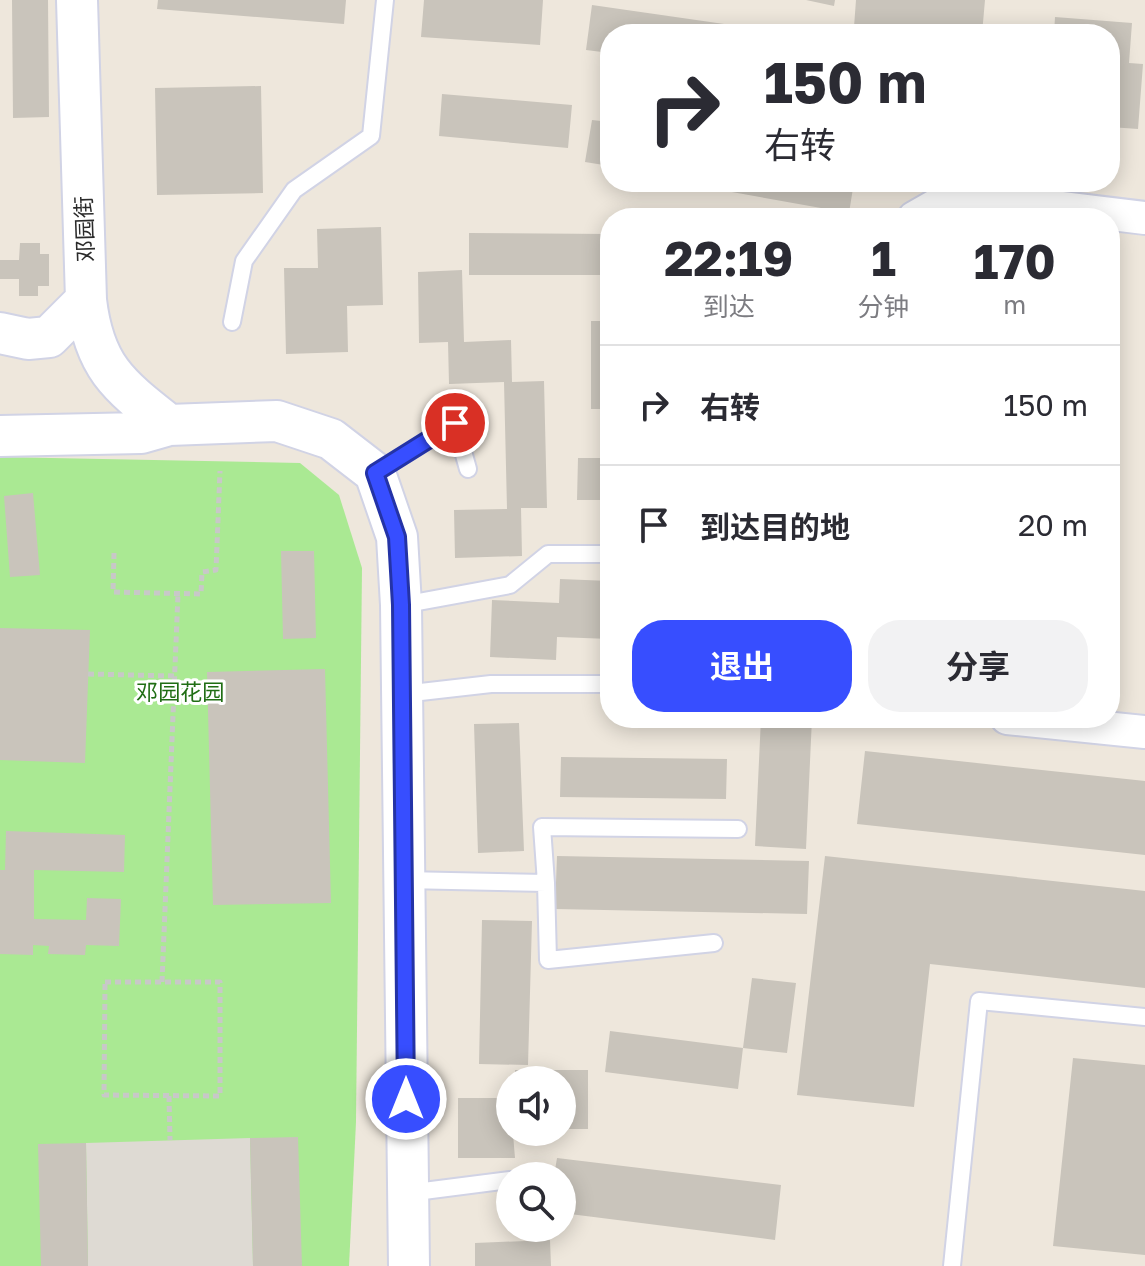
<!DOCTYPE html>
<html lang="zh">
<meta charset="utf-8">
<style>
:root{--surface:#fff;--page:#f2f2f3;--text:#2b2b33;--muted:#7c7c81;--line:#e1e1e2;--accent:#374eff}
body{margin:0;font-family:"Golos Text","Noto Sans SC",sans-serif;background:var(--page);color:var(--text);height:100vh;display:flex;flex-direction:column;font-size:30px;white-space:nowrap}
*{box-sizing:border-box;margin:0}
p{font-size:26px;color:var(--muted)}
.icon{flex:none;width:44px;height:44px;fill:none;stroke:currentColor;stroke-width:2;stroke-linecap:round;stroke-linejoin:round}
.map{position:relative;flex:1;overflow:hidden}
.drawer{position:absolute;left:600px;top:208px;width:520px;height:520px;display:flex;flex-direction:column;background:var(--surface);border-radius:32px;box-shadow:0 4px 20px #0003}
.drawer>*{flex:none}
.guide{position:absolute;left:600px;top:24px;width:520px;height:168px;border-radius:32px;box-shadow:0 4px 20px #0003;background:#fff;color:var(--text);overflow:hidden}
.controls{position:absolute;left:496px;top:1066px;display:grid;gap:16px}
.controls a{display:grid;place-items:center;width:80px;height:80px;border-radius:50%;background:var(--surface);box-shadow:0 4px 20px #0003;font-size:40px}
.pin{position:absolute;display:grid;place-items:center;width:68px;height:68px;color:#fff;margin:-34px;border:4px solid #fff;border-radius:50%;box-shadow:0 2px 8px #0007}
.me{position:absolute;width:88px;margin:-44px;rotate:0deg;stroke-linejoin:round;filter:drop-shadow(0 0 6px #0008)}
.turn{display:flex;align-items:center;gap:28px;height:168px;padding:0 32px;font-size:36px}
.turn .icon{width:104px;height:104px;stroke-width:2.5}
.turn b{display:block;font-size:56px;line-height:68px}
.eta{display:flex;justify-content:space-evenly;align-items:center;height:136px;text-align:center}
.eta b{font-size:48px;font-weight:700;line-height:56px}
.primary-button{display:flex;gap:16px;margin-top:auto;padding:16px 32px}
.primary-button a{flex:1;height:92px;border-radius:32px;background:var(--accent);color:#fff;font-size:32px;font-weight:700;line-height:92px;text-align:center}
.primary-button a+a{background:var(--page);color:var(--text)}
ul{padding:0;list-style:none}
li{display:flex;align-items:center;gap:24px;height:120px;padding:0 32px;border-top:2px solid var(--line)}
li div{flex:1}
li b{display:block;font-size:30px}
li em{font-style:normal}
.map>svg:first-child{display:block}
.green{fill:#aae993}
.plaza{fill:#dedad3}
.building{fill:#c9c4bb}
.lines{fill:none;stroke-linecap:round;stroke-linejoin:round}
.service-casing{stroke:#d1d3e5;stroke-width:20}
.minor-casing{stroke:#d1d3e5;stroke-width:36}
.tertiary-casing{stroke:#d1d3e5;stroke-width:44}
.path{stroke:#c8c8c8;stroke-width:5;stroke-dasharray:6 4;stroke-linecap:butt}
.service{stroke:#fff;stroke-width:16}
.minor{stroke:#fff;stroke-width:32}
.tertiary{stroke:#fff;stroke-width:40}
.route-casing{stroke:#2433a6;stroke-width:20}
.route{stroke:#374eff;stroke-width:14}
.labels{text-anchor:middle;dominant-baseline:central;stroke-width:6;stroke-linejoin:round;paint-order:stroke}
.street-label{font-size:22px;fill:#2b2b2b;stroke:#fff}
.park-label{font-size:22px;fill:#206e14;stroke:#fff}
</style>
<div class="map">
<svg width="1145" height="1266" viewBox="0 0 1145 1266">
<rect width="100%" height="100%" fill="#eee7dc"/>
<path class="green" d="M0,457l300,6 39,32 23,73 -6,554 -7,144h-349z"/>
<path class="plaza" d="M250,1138l3,128h-165l-2,-123z"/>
<path class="building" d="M12,0h36l1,117 -36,1z
M158,0h188l-2,24 -187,-15z
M424,0h119l-3,45 -119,-8z
M806,0h29l-1,6z
M856,0h129l-3,34h-113l1,-6 -16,-1z
M592,5l187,27v2h-169v19l-24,-3z
M1055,17l77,6 -3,40 14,1 -5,65 -28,-2v-93h-56z
M261,86l2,107 -106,2 -2,-107z
M442,94l130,11 -4,43 -129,-12z
M592,120l18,2v44l-25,-4z
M676,182h178l-5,31z
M381,227l2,78 -36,1 1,46 -62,2 -2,-86h34l-1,-39z
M469,233l141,1v41h-141z
M20,243h20v11h9v32h-11v10h-19v-17h-19v-19h19z
M462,270l2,72 47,-2 1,42 32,-1 3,127h-26l1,48 -67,2 -1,-48 53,-1 -3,-127 -55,2 -1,-42 -29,1 -1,-71z
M591,321h19v88h-19z
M578,458h32v42h-33z
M33,493l7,82 -30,2 -6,-81z
M281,551h33l2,87 -33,1z
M560,579l50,2v58l-53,-2 -1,23 -66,-3 2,-57 67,3z
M0,628l90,2 -5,133 -85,-3z
M325,669l6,234 -118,2 -6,-233z
M761,718h51l-6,131 -51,-3z
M519,723l5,128 -46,2 -4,-129z
M865,751l280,30v74l-288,-31z
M561,757l166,2 -1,40 -166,-2z
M6,831l119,4 -1,37 -90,-2v49l52,1 1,-22 34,1 -2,47 -33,-1 -1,10 -37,-1 1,-8 -16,-1v10l-33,-1v-84h5z
M557,856l252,5 -2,53 -252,-5z
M825,856l320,35v97l-215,-24 -16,143 -117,-12z
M482,920l50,1 -4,144 -49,-1z
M752,978l44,5 -9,70 -44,-5z
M610,1031l133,17 -5,41 -133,-17z
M1073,1058l72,7v190l-92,-9z
M515,1070h73v59h-26v-49h-47z
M458,1098h52l5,60h-57z
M298,1137l4,129h-49l-3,-128z
M86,1143l2,123h-47l-3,-122z
M557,1158l224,27 -6,55 -213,-27v-37h-8z
M550,1240l1,26h-76v-23z"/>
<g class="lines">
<defs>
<path id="service" d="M232,322l12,-61 50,-71 77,-54 14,-136
M375,473l80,-50 13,46
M402,605l108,-20 38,-31h62
M403,694l88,-10h119
M404,880l142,3 2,77 166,-17
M546,883l-4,-56 196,2
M543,1176h1
M408,1193l102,-13
M952,1266l27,-265 166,16"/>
<path id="minor" d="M914,218l28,-16 63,-1 140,17
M1007,718l138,14"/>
<path id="tertiary" d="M77,0l9,300c8,67 32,85 83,125
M0,333l28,6 21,-2 37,-37
M0,436l141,-3 28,-8 108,-4 54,18 44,34 22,64 4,68 8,661"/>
</defs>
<use href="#service" class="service-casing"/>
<use href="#minor" class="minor-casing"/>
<use href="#tertiary" class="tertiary-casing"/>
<path class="path" d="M114,553l-1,39 88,2 1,-22 14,-2 4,-99
M88,674l86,2
M105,982h115v114l-116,-1z
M162,982l16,-388
M169,1096l1,44"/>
<use href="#service" class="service"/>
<use href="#minor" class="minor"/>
<use href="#tertiary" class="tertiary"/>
</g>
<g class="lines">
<defs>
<path id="route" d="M406,1099l-5,-494 -4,-68 -22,-64 80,-50"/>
</defs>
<use href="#route" class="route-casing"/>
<use href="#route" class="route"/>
</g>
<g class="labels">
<g class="street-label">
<text transform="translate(84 229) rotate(-92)">邓园街</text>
</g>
<g class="park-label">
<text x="180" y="691">邓园花园</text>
</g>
</g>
</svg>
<div class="controls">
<a><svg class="icon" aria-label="sound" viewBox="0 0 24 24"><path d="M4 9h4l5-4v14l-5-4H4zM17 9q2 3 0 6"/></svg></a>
<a><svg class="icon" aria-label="search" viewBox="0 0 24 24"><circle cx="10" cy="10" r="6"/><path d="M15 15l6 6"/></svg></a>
</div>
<div class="pin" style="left:455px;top:423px;background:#d93025"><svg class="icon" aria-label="arrive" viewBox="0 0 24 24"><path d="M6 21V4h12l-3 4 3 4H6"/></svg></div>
<svg class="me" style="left:406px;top:1099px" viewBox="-20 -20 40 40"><circle r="17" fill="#374eff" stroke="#fff" stroke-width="3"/><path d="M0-11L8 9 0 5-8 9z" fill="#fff"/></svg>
<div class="guide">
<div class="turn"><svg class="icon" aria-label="right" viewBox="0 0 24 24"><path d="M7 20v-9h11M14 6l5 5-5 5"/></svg><div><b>150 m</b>右转</div></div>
</div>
<section class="drawer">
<div class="eta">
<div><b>22:19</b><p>到达</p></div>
<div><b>1</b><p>分钟</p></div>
<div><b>170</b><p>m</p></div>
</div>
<ul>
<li><svg class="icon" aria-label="right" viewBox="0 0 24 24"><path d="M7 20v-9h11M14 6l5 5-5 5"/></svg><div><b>右转</b></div><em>150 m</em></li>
<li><svg class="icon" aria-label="arrive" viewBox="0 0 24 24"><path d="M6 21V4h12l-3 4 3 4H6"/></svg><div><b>到达目的地</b></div><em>20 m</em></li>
</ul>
<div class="primary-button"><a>退出</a><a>分享</a></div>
</section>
</div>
